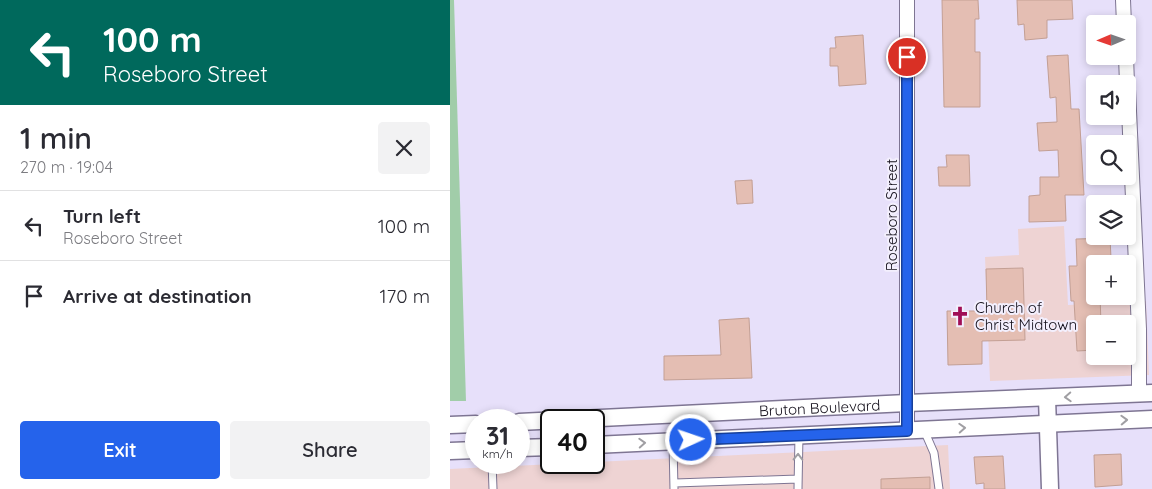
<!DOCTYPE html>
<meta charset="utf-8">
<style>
:root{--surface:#fff;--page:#f2f2f3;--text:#2b2b33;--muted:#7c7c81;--line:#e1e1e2;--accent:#2563eb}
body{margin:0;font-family:Quicksand,sans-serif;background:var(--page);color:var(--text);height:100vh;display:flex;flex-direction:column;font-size:19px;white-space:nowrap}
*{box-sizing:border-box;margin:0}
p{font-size:16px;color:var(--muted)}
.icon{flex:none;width:28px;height:28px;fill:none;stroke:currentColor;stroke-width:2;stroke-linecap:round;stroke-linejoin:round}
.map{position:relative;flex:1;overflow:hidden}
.details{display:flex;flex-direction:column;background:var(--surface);width:450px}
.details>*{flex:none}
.banner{background:#00695c;color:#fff;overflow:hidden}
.needle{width:32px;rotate:268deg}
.buttons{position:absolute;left:636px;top:15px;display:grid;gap:10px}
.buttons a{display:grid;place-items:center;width:50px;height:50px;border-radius:5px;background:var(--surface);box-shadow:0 2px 8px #0003;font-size:25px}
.speed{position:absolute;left:15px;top:409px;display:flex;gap:10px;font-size:25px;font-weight:700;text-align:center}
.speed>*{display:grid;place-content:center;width:65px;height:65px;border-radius:50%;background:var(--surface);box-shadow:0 2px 8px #0003;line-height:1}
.speed small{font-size:12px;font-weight:400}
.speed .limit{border:2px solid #111;border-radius:8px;background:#fff;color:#111}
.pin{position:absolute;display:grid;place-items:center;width:42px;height:42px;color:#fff;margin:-21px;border:2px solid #fff;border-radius:50%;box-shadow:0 1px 5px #0007}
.me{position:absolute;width:55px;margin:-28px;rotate:87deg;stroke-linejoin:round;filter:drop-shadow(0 0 4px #0008)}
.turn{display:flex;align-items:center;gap:18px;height:105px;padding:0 20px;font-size:22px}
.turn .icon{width:65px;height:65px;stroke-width:2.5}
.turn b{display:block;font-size:35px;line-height:42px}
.round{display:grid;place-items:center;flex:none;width:52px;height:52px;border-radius:5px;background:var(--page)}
.summary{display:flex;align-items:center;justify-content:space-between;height:85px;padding:0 20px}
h1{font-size:30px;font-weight:600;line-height:38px}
.primary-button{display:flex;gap:10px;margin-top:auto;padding:10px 20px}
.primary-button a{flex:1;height:58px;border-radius:5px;background:var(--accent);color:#fff;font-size:20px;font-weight:600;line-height:58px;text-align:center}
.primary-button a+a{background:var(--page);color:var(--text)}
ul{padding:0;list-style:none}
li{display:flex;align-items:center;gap:15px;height:70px;padding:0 20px;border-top:1px solid var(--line)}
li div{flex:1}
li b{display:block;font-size:19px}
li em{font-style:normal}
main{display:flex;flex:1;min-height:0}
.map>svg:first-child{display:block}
.commercial{fill:#eed3d3;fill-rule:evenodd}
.green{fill:#a1cda9}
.building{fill:#e4beb3;stroke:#c39f94}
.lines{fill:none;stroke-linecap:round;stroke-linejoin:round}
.service-casing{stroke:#7e7593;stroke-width:9}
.minor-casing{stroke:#7e7593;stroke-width:16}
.tertiary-casing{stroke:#7e7593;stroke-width:19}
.service{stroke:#fff;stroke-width:7}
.minor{stroke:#fff;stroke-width:14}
.tertiary{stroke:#fff;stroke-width:16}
.oneway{stroke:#a09fa3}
.route-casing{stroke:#184099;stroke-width:12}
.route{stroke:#2563eb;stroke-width:9}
.labels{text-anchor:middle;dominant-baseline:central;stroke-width:4;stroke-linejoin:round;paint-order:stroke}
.street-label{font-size:15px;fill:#120e19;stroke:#f3effd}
.poi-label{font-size:15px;fill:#120e19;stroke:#f3effd;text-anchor:start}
</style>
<main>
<section class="details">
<div class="banner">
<div class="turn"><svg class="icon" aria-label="left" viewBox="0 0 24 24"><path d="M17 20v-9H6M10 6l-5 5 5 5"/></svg><div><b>100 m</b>Roseboro Street</div></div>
</div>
<div class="summary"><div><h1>1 min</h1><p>270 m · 19:04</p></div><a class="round"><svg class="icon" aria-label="close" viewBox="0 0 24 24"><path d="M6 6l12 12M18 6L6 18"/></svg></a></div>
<ul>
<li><svg class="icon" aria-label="left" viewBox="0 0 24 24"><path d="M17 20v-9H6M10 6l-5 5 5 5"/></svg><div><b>Turn left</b><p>Roseboro Street</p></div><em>100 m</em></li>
<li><svg class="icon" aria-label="arrive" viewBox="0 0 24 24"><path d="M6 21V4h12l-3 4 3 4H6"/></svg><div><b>Arrive at destination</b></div><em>170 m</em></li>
</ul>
<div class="primary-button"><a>Exit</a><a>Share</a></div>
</section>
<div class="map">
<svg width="702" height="489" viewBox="0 0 702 489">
<rect width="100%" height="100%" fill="#e7e0fa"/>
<path class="commercial" d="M614,226l4,79 78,-4 3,74 -159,6 -5,-124 34,-2 -1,-26zM645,324h33v32h-33z
M498,445l2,44h-500v-20z"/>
<path class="green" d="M0,0h4l12,401h-16z"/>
<path class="building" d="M492,0h36l1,19h-4v33h5v55h-36z
M567,0h55l1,19 -26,1v18l-22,2 -1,-16 -6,1z
M413,35l3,49 -27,2 -1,-20h-8v-18h6l-1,-11z
M618,55l3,54h8l5,86h-19l1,26 -37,1v-26l11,-1v-18h19l-1,-27 -19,1 -2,-28 20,-1 -1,-25 -6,1 -3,-42z
M496,155h23l1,31h-31l-1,-19h9z
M302,180l1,23 -16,1 -2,-23z
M660,238l1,20h-13v6h-3v32h5l1,28h-6v26l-18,1 -3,-50h-3l-2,-35h8l-1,-27z
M573,268l2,72 -43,1v23l-34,1 -1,-54h40l-1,-42z
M299,318l3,60 -88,2v-24l57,-1 -2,-35z
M671,454l1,31 -27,2 -1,-32z
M553,456l2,33h-21v-6l-8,1 -2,-27z
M480,477v12h-49v-10z"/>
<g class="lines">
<defs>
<path id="service" d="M474,430l10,23 5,36
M223,442l1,47
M42,462l1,27
M225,483l123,-4
M348,489l1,-54"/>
<path id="minor" d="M457,0v431
M673,0l1,24
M676,56l1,28
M678,89l11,240v65"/>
<g id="tertiary">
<path d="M597,398l3,91"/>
<path id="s1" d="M69,422l388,-19 245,-10"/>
<path d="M0,425l26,-1"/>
<path d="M144,445l558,-26"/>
<path d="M69,448l32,-1"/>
<path d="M0,451l26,-1"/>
</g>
</defs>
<use href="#service" class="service-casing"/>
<use href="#minor" class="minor-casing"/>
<use href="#tertiary" class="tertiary-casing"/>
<use href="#service" class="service"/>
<use href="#minor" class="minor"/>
<use href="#tertiary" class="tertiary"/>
</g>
<defs><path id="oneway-chevron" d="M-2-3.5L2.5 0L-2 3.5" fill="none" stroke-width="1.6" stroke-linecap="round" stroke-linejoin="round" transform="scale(1.25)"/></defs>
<g class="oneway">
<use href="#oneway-chevron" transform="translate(618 397) rotate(177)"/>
<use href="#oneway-chevron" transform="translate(674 420) rotate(-2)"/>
<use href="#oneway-chevron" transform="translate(512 428) rotate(-3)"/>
<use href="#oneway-chevron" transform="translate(192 443) rotate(-3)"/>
<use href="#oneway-chevron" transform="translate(348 457) rotate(-89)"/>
</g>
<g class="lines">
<defs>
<path id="route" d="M241,440l216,-9v-374"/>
</defs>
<use href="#route" class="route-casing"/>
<use href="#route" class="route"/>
</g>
<defs>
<symbol id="church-bare" viewBox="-9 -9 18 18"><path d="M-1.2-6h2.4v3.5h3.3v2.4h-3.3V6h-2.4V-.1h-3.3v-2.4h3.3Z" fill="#a00e55" stroke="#f3effd" stroke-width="2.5" paint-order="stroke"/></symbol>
</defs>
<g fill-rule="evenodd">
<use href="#church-bare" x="496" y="302" width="28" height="28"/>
</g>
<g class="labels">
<g class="street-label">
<text transform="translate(441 215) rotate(-90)">Roseboro Street</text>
<text stroke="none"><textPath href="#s1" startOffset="301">Bruton Boulevard</textPath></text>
</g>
<g class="poi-label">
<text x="525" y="307">Church of<tspan x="525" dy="17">Christ Midtown</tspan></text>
</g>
</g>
</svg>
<div class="buttons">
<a><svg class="needle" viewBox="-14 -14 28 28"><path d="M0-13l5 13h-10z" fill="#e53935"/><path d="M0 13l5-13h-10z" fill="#7c7c81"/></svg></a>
<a><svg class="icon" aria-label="sound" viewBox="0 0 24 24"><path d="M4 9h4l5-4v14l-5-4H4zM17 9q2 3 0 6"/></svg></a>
<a><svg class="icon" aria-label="search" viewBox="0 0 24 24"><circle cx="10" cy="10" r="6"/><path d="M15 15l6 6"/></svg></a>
<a><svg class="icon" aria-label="layers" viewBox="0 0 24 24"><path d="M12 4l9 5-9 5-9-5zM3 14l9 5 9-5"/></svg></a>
<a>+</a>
<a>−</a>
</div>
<div class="speed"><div>31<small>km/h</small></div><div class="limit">40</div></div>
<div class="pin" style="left:457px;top:57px;background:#d93025"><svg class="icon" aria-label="arrive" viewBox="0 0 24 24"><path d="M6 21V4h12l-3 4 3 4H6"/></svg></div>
<svg class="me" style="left:241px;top:440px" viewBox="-20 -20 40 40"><circle r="17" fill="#2563eb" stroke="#fff" stroke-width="3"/><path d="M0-11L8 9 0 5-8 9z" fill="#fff"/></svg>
</div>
</main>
